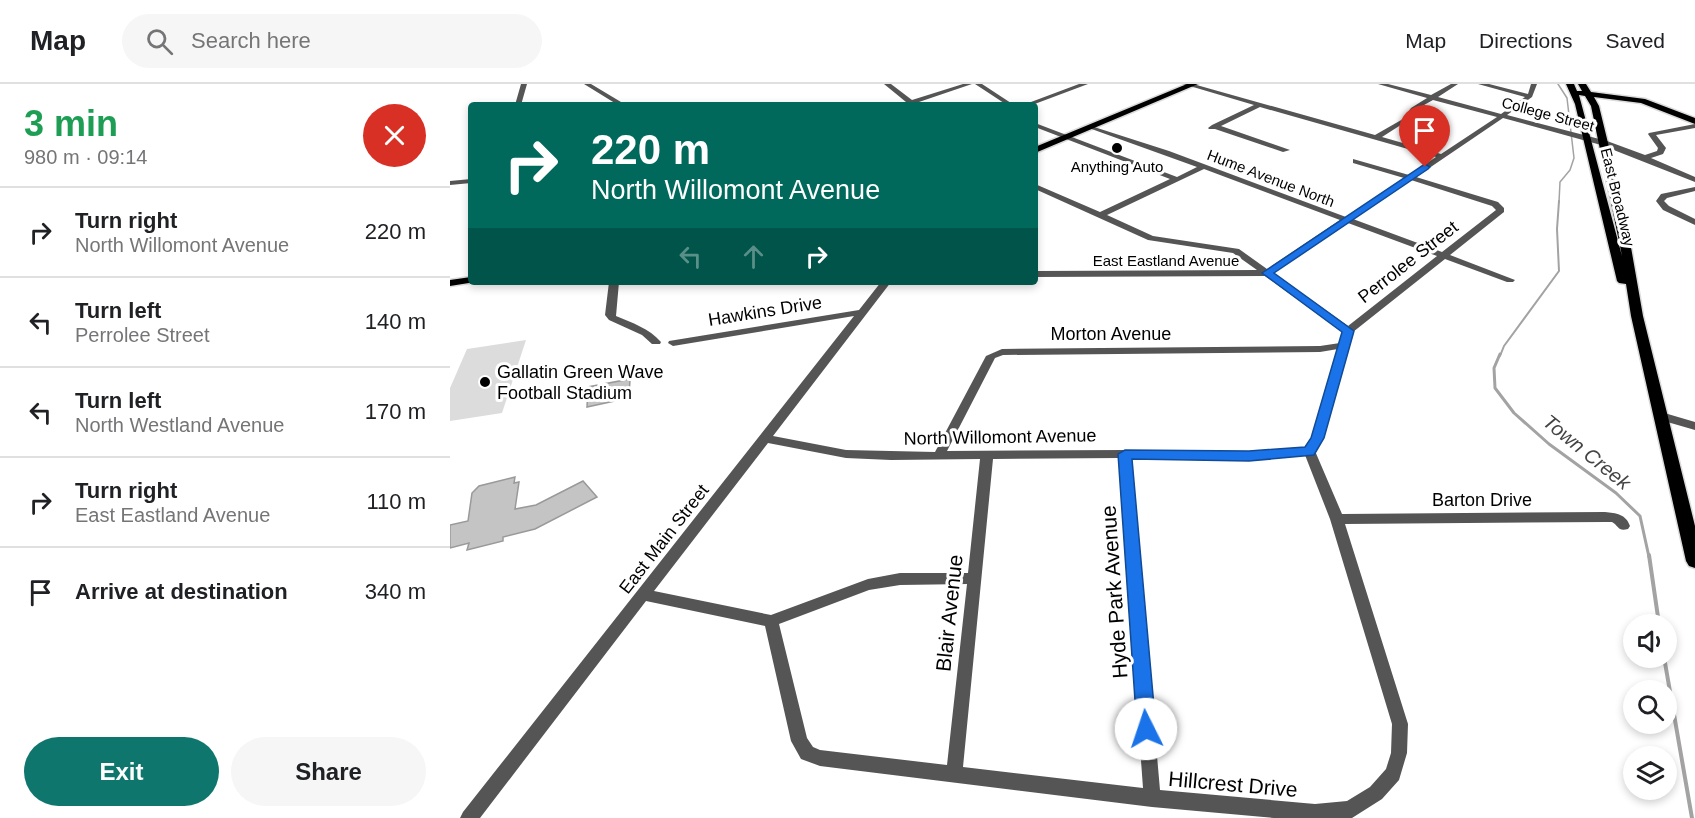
<!DOCTYPE html>
<meta charset="utf-8">
<style>
:root{--surface:#fff;--page:#f6f6f6;--text:#202124;--muted:#757577;--line:#e0e0e0;--accent:#0f766e}
body{margin:0;font-family:Arial,sans-serif;background:var(--page);color:var(--text);height:100vh;display:flex;flex-direction:column;font-size:22px;white-space:nowrap}
*{box-sizing:border-box;margin:0}
p{font-size:20px;color:var(--muted)}
.icon{flex:none;width:33px;height:33px;fill:none;stroke:currentColor;stroke-width:2;stroke-linecap:round;stroke-linejoin:round}
.map{position:relative;flex:1;overflow:hidden}
.details{display:flex;flex-direction:column;background:var(--surface);width:450px}
.details>*{flex:none}
.hud{position:absolute;left:18px;top:18px;width:570px;height:183px;border-radius:6px;box-shadow:0 3px 9px #0003;background:#00695c;color:#fff;overflow:hidden}
.buttons{position:absolute;left:1173px;top:530px;display:grid;gap:12px}
.buttons a{display:grid;place-items:center;width:54px;height:54px;border-radius:50%;background:var(--surface);box-shadow:0 3px 9px #0003;font-size:30px}
.pin{position:absolute;display:grid;place-items:center;width:51px;height:51px;color:#fff;margin:-62px -26px;border-radius:50% 50% 50% 0;rotate:-45deg;box-shadow:0 0 6px #0007}
.pin .icon{rotate:45deg}
.me{position:absolute;width:66px;margin:-33px;rotate:356deg;stroke-linejoin:round;filter:drop-shadow(0 0 4px #0008)}
.turn{display:flex;align-items:center;gap:21px;height:126px;padding:0 24px;font-size:27px}
.turn .icon{width:78px;height:78px;stroke-width:2.5}
.turn b{display:block;font-size:42px;line-height:51px}
.lanes{display:flex;align-items:center;height:57px;padding:0 24px;background:#0003;justify-content:center;gap:30px;direction:ltr}
.lanes .off{opacity:.35}
.round{display:grid;place-items:center;flex:none;width:63px;height:63px;border-radius:32px;background:var(--page)}
.head{display:flex;align-items:center;justify-content:space-between;height:102px;padding:0 24px}
h1{font-size:36px;font-weight:700;line-height:45px;color:#1e9e55}
.cta{display:flex;gap:12px;margin-top:auto;padding:12px 24px}
.cta a{flex:1;height:69px;border-radius:36px;background:var(--accent);color:#fff;font-size:24px;font-weight:700;line-height:69px;text-align:center}
.cta a+a{background:var(--page);color:var(--text)}
ul{padding:0;list-style:none}
li{display:flex;align-items:center;gap:18px;height:90px;padding:0 24px;border-top:2px solid var(--line)}
li div{flex:1}
li b{display:block;font-size:22px}
li em{font-style:normal}
header{display:flex;align-items:center;gap:36px;box-sizing:border-box;height:84px;padding:0 30px;background:var(--surface);border-bottom:2px solid var(--line)}
header strong{font-size:28px}
nav{display:flex;gap:33px;margin-inline-start:auto;font-size:21px}
.search{width:420px;height:54px;background:var(--page);display:flex;align-items:center;gap:15px;box-sizing:border-box;padding:0 21px;border-radius:33px;color:var(--muted);font-size:22px}
main{display:flex;flex:1;min-height:0}
.map>svg:first-child{display:block}
.green{fill:#dcdcdc}
.lines{fill:none;stroke-linecap:round;stroke-linejoin:round}
.stream-far3{stroke:#a3a3a3;stroke-width:1.5}
.stream-far2{stroke:#a3a3a3;stroke-width:2}
.stream-far1{stroke:#a3a3a3;stroke-width:3}
.stream{stroke:#a3a3a3;stroke-width:4}
.building{fill:#c4c4c4;stroke:#999;stroke-width:1.5}
.major-casing{stroke:#dbdbdb;stroke-width:3}
.minor{fill:#555;fill-rule:evenodd}
.major{fill:#000;fill-rule:evenodd}
.route{fill:#1a73e8;stroke:#114b97;stroke-width:1.5}
.poi-dot{fill:#000;stroke:#fff;stroke-width:2}
.labels{text-anchor:middle;dominant-baseline:central;stroke-width:6;stroke-linejoin:round;paint-order:stroke}
.far-street-label{font-size:15px;fill:#000;stroke:#fff}
.far-poi-label{font-size:15px;fill:#000;stroke:#fff}
.street-label{font-size:18px;fill:#000;stroke:#fff}
.poi-label{font-size:18px;fill:#000;stroke:#fff;text-anchor:start}
.water-label{font-size:20px;font-style:italic;fill:#444;stroke:#fff}
.near-street-label{font-size:21px;fill:#000;stroke:#fff}
</style>
<header>
<strong>Map</strong>
<div class="search"><svg class="icon" aria-label="search" viewBox="0 0 24 24"><circle cx="10" cy="10" r="6"/><path d="M15 15l6 6"/></svg>Search here</div>
<nav><a>Map</a><a>Directions</a><a>Saved</a></nav>
</header>
<main>
<section class="details">
<div class="head"><div><h1>3 min</h1><p>980 m · 09:14</p></div><a class="round" style="background:#d93025;color:#fff"><svg class="icon" aria-label="close" viewBox="0 0 24 24"><path d="M6 6l12 12M18 6L6 18"/></svg></a></div>
<ul>
<li><svg class="icon" aria-label="right" viewBox="0 0 24 24"><path d="M7 20v-9h11M14 6l5 5-5 5"/></svg><div><b>Turn right</b><p>North Willomont Avenue</p></div><em>220 m</em></li>
<li><svg class="icon" aria-label="left" viewBox="0 0 24 24"><path d="M17 20v-9H6M10 6l-5 5 5 5"/></svg><div><b>Turn left</b><p>Perrolee Street</p></div><em>140 m</em></li>
<li><svg class="icon" aria-label="left" viewBox="0 0 24 24"><path d="M17 20v-9H6M10 6l-5 5 5 5"/></svg><div><b>Turn left</b><p>North Westland Avenue</p></div><em>170 m</em></li>
<li><svg class="icon" aria-label="right" viewBox="0 0 24 24"><path d="M7 20v-9h11M14 6l5 5-5 5"/></svg><div><b>Turn right</b><p>East Eastland Avenue</p></div><em>110 m</em></li>
<li><svg class="icon" aria-label="arrive" viewBox="0 0 24 24"><path d="M6 21V4h12l-3 4 3 4H6"/></svg><div><b>Arrive at destination</b></div><em>340 m</em></li>
</ul>
<div class="cta"><a>Exit</a><a>Share</a></div>
</section>
<div class="map">
<svg width="1245" height="734" viewBox="0 0 1245 734">
<rect width="100%" height="100%" fill="#fff"/>
<path class="green" d="M76,256l-24,73 -52,8v-33l17,-39z"/>
<g class="lines">
<path class="stream-far3" d="M1108,0l9,14 7,60 -4,12 -10,12 -1,20"/>
<path class="stream-far2" d="M1050,272l4,-10 55,-75 -2,-42 2,-28"/>
<path class="stream-far1" d="M1050,270l-6,14 1,20 19,25 35,31 67,49 24,23 9,41"/>
<path class="stream" d="M1199,471l10,69
M1214,573l28,161"/>
</g>
<path class="building" d="M180,295l-1,19 -42,9 1,-20z
M65,393l-1,6 5,-1 -4,27 21,-4 47,-24 14,16 -62,32 -32,8v4l-36,9 2,-7 -19,5v-23l18,-4 4,-28 7,-7z"/>
<g class="lines">
<defs>
<path id="major" d="M737,0h11l-163,69v-6z
M1116,0h8l3,7h5l-4,-7h8l5,8 54,7 50,19v6l-54,-21 -47,-6 5,9 9,37 20,87 15,86 52,210v42l-6,-2 -3,-5 -55,-245 -5,-32 -7,-1 -2,-2 -42,-177zM1129,11l6,1 6,10 31,150z
M21,193v5h4l-25,4v-6z"/>
</defs>
<use href="#major" class="major-casing"/>
<path class="minor" d="M71,0h6l-6,21h-6z
M134,0h7l35,21h-8z
M434,0h7l21,16 51,-16h9l-56,19 1,2h-17l6,-3z
M525,0h7l32,21h-7z
M629,0h9l-56,21h-9z
M733,0h10l182,51 28,-16 8,-11 16,-10 -49,-14h10l43,11 20,-11h7l-20,13 63,17 24,-17 -47,-13h11l39,10 3,-10h6l-5,13 -25,18 100,26 38,14 12,-4 1,-3 -10,-14 1,-1 46,-9v4l-39,7 10,13 -3,6 -12,4 44,19v5l-94,-37 -98,-27 -87,59 82,25 6,6v4l-54,43 65,25 -2,2h-6l-62,-23 -92,73 -30,106 -8,13 27,63 263,-2c11,1 21,2 25,14l-2,3c-10,3 -9,-3 -16,-7h-7l-260,2 63,200 -1,29 -8,27 -17,19 -30,19h-78l-122,-11 -332,-41 -19,-7 -10,-18 -26,-115 -119,-25 -166,217h-20l3,-6 391,-496 -181,30 -5,-3 1,-2 190,-31 22,-28h10l-118,154 73,14 89,2 51,-96 16,-7 318,-3 20,-3 3,-11 -78,-56 -230,1v-6l222,-1 -24,-17 -85,-13 -113,-51v-5l65,28 70,-33 -135,-52v-4l142,54 20,-10 -111,-40 5,-1 78,25 177,66 58,-39 -51,-15v-4l56,16 27,-18 -176,-50 -39,19 69,24 -7,2 -68,-23h-6l-1,-1 4,-3 42,-20zM983,16l64,17 -56,37 -59,-17 25,-16 8,-11zM754,85l136,51 -73,49 -28,-20 -86,-13 -46,-21zM961,96l81,26 4,4 -54,42 -89,-33zM898,139l89,33 -89,70 -75,-53zM888,265l-27,89 -6,9 -56,5 -124,-2 -178,1 48,-93 8,-3 317,-3zM318,359l78,15 45,2 89,-1 -12,114h-68l-32,6 -97,36 -117,-24zM855,371l25,64 62,205 -1,29 -5,16 -16,18 -23,14 -32,3 -155,-14 -29,-332 118,2zM669,374l24,330 -180,-21 30,-308zM517,500l-20,181 -127,-15 -7,-3 -6,-9 -28,-114 90,-34 31,-5z
M21,95v4l-21,2v-4z
M1245,103v4l-28,7 -3,3 5,5 26,13v6l-32,-15 -7,-9 5,-7z
M159,198h10l-3,34c16,7 33,12 45,26l-1,2h-8l-10,-9 -33,-15 -4,-5z
M1211,328l34,10v8l-38,-11 -2,-3z"/>
<use href="#major" class="major"/>
</g>
<path class="route" d="M975,80l5,3 -2,2 -154,104 80,58 -30,107 -10,17 -65,6 -117,-2 24,270 -3,6 -7,3 -6,-3 -3,-6 -19,-275 7,-4 124,1 56,-4 6,-9 31,-106 -80,-59z"/>
<g class="poi-dot">
<circle cx="667" cy="64" r="6"/>
<circle cx="35" cy="298" r="6"/>
</g>
<g class="labels">
<g class="far-street-label">
<text transform="translate(1098 30) rotate(15)">College Street</text>
<text transform="translate(821 94) rotate(21)">Hume Avenue North</text>
<text transform="translate(1168 113) rotate(76)">East Broadway</text>
<text x="716" y="176">East Eastland Avenue</text>
</g>
<g class="far-poi-label">
<text x="667" y="82">Anything Auto</text>
</g>
<g class="street-label">
<text transform="translate(958 178) rotate(-38)">Perrolee Street</text>
<text transform="translate(315 227) rotate(-9)">Hawkins Drive</text>
<text x="661" y="250">Morton Avenue</text>
<text transform="translate(550 353) rotate(-1)">North Willomont Avenue</text>
<text x="1032" y="416">Barton Drive</text>
<text transform="translate(214 455) rotate(-52)">East Main Street</text>
</g>
<g class="poi-label">
<text x="47" y="288">Gallatin Green Wave<tspan x="47" dy="21">Football Stadium</tspan></text>
</g>
<g class="water-label">
<text transform="translate(1137 368) rotate(39)">Town Creek</text>
</g>
<g class="near-street-label">
<text transform="translate(664 508) rotate(-94)">Hyde Park Avenue</text>
<text transform="translate(499 529) rotate(-84)">Blair Avenue</text>
<text transform="translate(783 700) rotate(5)">Hillcrest Drive</text>
</g>
</g>
</svg>
<div class="buttons">
<a><svg class="icon" aria-label="sound" viewBox="0 0 24 24"><path d="M4 9h4l5-4v14l-5-4H4zM17 9q2 3 0 6"/></svg></a>
<a><svg class="icon" aria-label="search" viewBox="0 0 24 24"><circle cx="10" cy="10" r="6"/><path d="M15 15l6 6"/></svg></a>
<a><svg class="icon" aria-label="layers" viewBox="0 0 24 24"><path d="M12 4l9 5-9 5-9-5zM3 14l9 5 9-5"/></svg></a>
</div>
<div class="pin" style="left:975px;top:83px;background:#d93025"><svg class="icon" aria-label="arrive" viewBox="0 0 24 24"><path d="M6 21V4h12l-3 4 3 4H6"/></svg></div>
<svg class="me" style="left:696px;top:645px" viewBox="-20 -20 40 40"><circle r="19" fill="#fff"/><path d="M0-13L10 11 0 6-10 11z" fill="#1a73e8"/></svg>
<div class="hud">
<div class="turn"><svg class="icon" aria-label="right" viewBox="0 0 24 24"><path d="M7 20v-9h11M14 6l5 5-5 5"/></svg><div><b>220 m</b>North Willomont Avenue</div></div>
<div class="lanes"><svg class="icon off" aria-label="left" viewBox="0 0 24 24"><path d="M17 20v-9H6M10 6l-5 5 5 5"/></svg><svg class="icon off" aria-label="ahead" viewBox="0 0 24 24"><path d="M12 20V5M6 11l6-6 6 6"/></svg><svg class="icon" aria-label="right" viewBox="0 0 24 24"><path d="M7 20v-9h11M14 6l5 5-5 5"/></svg></div>
</div>
</div>
</main>
